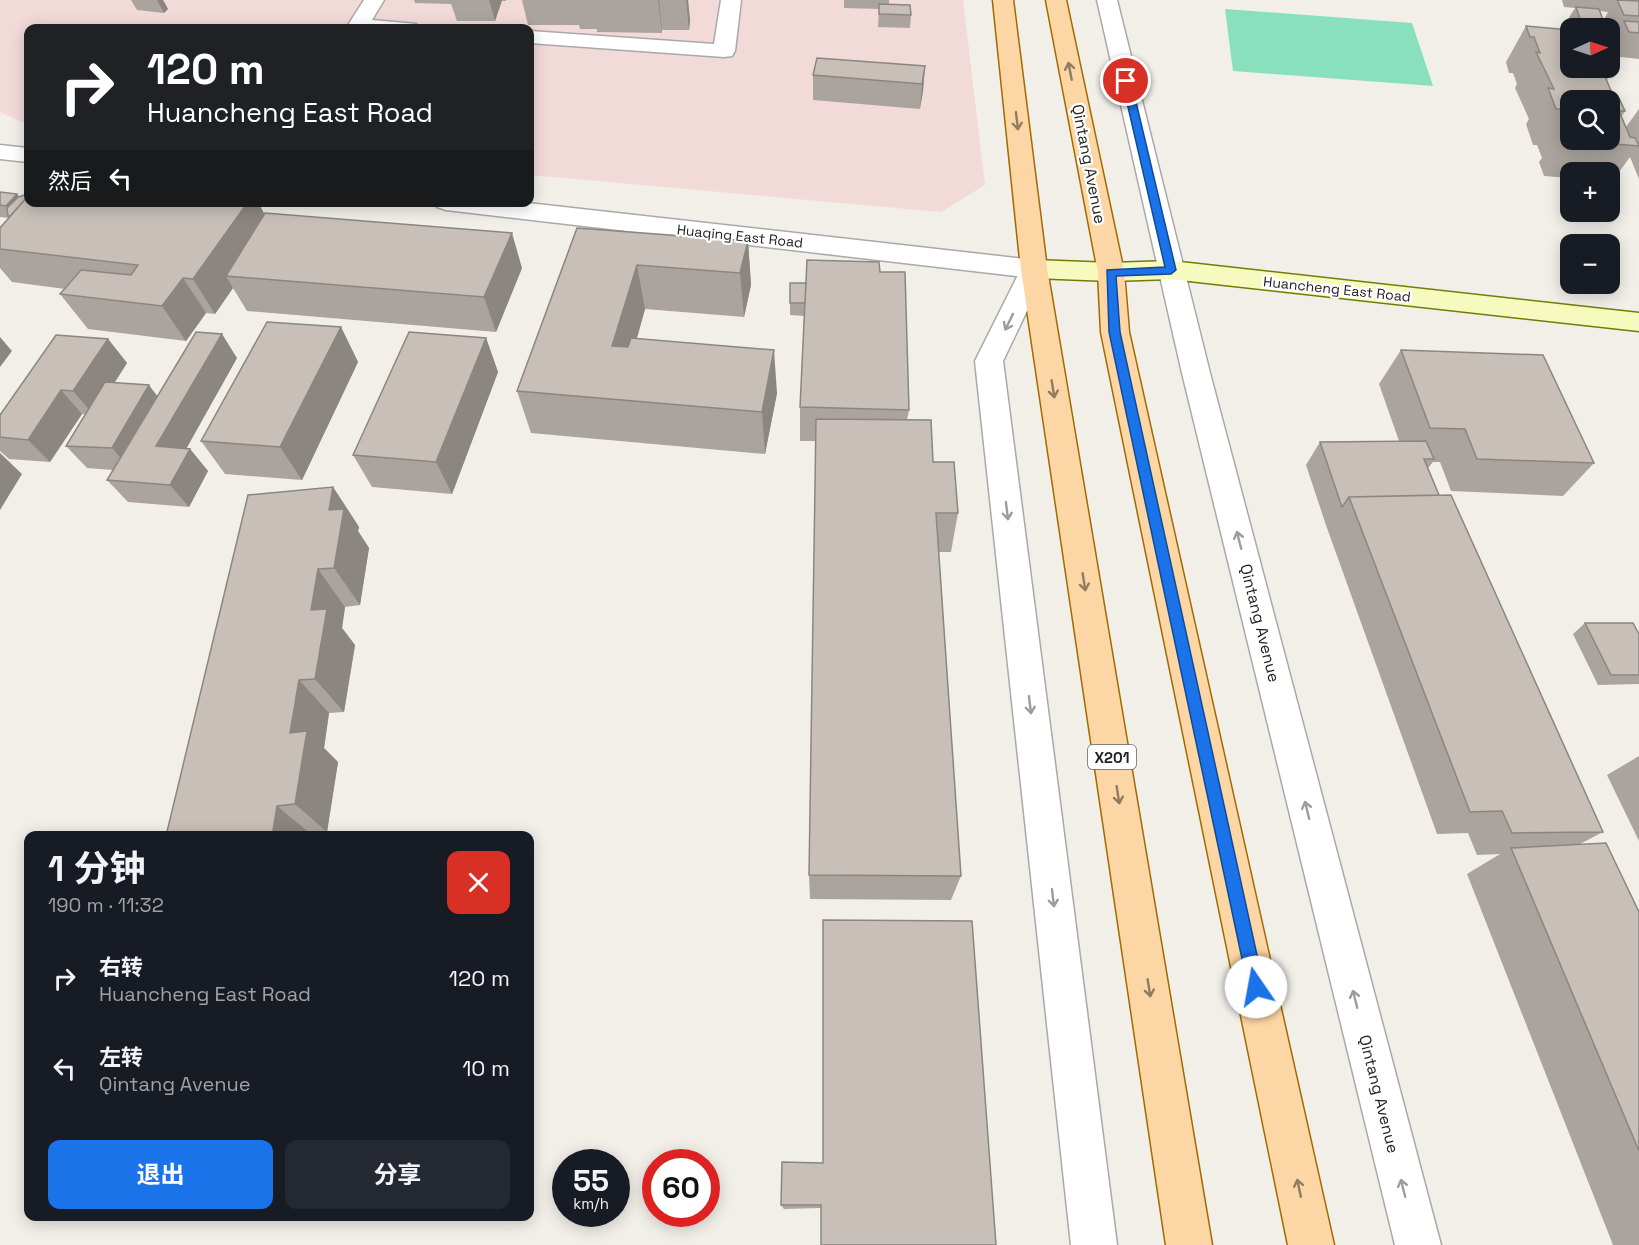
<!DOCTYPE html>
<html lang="zh">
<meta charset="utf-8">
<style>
:root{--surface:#171b24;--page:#242831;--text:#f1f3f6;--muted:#9ea1a6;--accent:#1a73e8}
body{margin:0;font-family:"Space Grotesk","Noto Sans SC",sans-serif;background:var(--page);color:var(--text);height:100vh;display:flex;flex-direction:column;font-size:22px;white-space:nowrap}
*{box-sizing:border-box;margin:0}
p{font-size:20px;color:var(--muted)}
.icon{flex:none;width:33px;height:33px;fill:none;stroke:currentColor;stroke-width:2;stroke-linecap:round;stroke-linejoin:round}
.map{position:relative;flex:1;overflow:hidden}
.details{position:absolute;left:24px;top:831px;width:510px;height:390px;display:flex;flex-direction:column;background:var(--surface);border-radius:12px;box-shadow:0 3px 15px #0003}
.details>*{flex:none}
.hud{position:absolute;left:24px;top:24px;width:510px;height:183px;border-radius:12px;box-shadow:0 3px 15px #0003;background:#202124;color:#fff;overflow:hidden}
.needle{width:39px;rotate:87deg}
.controls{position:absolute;left:1560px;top:18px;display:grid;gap:12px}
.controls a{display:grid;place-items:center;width:60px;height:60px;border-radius:12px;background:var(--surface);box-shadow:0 3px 15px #0003;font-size:30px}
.speed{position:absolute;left:552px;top:1149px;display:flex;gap:12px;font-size:30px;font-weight:700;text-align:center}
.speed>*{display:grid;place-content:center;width:78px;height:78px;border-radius:50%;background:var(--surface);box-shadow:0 3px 15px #0003;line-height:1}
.speed small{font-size:15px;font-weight:400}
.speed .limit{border:9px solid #d22;background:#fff;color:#111}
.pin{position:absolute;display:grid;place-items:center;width:51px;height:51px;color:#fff;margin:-26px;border:3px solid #fff;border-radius:50%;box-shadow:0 2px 6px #0007}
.me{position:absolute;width:66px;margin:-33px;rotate:348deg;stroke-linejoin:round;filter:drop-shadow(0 0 4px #0008)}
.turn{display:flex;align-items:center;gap:21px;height:126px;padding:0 24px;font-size:27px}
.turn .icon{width:78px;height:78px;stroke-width:2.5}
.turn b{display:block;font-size:42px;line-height:51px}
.then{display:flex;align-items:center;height:57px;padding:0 24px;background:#0003;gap:12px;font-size:22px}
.round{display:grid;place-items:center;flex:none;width:63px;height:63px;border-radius:12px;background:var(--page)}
.summary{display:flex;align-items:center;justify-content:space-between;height:102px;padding:0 24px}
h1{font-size:36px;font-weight:700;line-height:45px}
.cta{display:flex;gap:12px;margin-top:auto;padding:12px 24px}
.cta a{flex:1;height:69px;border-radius:12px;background:var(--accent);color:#fff;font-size:24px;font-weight:700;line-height:69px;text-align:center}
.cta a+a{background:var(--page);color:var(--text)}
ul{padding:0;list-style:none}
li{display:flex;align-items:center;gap:18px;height:90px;padding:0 24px}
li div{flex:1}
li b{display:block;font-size:22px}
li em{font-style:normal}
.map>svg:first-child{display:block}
.commercial{fill:#f2dad9}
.pitch{fill:#88e0be}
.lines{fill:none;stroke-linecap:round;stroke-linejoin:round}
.pedestrian-casing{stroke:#a9a9a9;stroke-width:3}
.minor-casing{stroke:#a9a9a9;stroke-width:3}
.tertiary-casing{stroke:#a9a9a9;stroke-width:3}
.secondary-casing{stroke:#707d05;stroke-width:3}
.primary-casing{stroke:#a06b00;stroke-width:3}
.pedestrian{fill:#fff;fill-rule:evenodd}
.minor{fill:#fff;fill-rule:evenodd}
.tertiary{fill:#fff;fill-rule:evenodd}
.secondary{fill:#f7fabf;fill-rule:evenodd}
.primary{fill:#fcd6a4;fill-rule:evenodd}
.wall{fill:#aba49e;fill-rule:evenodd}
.shaded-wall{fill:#8b8681}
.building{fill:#c7bfb8;stroke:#8b8681;stroke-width:1.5;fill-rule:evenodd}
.oneway{stroke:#8f7c63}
.oneway2{stroke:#9c9c9c}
.route{fill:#1a73e8;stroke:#114b97;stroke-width:1.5}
.labels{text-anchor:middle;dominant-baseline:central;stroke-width:4.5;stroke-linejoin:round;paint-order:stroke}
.far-street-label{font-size:14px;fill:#222;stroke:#fff}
.shield{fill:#fff;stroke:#646464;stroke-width:1.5}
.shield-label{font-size:15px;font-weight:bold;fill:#222}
.street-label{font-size:16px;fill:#222;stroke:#fff}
</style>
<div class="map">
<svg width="1639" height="1245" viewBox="0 0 1639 1245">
<rect width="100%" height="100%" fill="#f2efe9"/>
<path class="commercial" d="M0,0h963l22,185 -44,27 -411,-37v-147h-502v97l-28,-13z"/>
<path class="pitch" d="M1225,9l187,14 21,63 -200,-15z"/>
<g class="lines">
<defs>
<path id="pedestrian" d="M364,0h20l-12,20 44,4 3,4h-69l-2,-3z
M721,0h20l-6,51 -3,5 -8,1 -194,-14v-12l184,13z"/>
<path id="minor" d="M1097,0h20l93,373 231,872h-46l-213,-872z
M1034,260l9,3 4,6 -44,92 114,884h-46l-96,-884 46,-92 4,-6z"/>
<path id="tertiary" d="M0,145l28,3v14l-28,-3z
M434,202h85l515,58 9,3 4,6 -4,6 -9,3 -588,-68 -9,-3z"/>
<path id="secondary" d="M1034,260l77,3 60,-2 468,52v18l-468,-52 -60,2 -77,-3 -9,-3 -4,-6 4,-6z"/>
<path id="primary" d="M993,0h20l34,269 165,976h-46l-145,-976z
M1046,0h20l58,272 5,60 205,913h-46l-187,-913 -3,-60z"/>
</defs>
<use href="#pedestrian" class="pedestrian-casing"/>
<use href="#minor" class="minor-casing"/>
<use href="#tertiary" class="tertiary-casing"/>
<use href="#secondary" class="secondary-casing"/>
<use href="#primary" class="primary-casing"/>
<use href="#pedestrian" class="pedestrian"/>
<use href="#minor" class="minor"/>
<use href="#tertiary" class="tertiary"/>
<use href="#secondary" class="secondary"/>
<use href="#primary" class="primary"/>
</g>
<path class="wall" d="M131,0h32l5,9 -4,4 -27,-3z
M414,0h92v1h-4l-7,20h-38l-6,-17 -36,-1z
M522,0h166l2,21 -1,9h-27v3l-65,-1v-3h-17l-1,-4h-51z
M844,0h45v4l22,11 -1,13 -32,-1 1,-18 -35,-1z
M1562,0h77v59l-27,-3 -2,-7v-9v2l1,-2h-1v-12h-39l-3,-9 7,-11 -11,-1zM1600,11l8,1 -5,9z
M1526,26l84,49 -4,6 8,17 11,13 -4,6 5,10 13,-18v70l-9,-22 -18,25h-2v-10h-40v6l-26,-2 -5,-14 3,-4 -5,-13h-4l-7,-21 3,-5 -14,-31 2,-4 -4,-11h-4l-3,-11z
M925,66l-2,25 -3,18 -107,-9v-25z
M0,192l17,2 2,3 9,5h230l7,13 257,53 -26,64 -249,-21 -14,-23 -18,26 -9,-1 -20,28 -98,-12 -28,-35 5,-5 -53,-7 -12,-14v-40l9,-10 -9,-1z
M577,228l171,13 3,44 -7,32 -99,-8 -8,30 140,54 -12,61 -234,-21 -14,-42z
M880,272l29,138 -2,10 26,42 25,51 -7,39h-12l22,324 -10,24 -141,-1 -1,-24 7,-434h-16v-34l4,-91 -14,-1v-12l16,-20z
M341,327l17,35 -56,118 -77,-6 -24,-33z
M486,338l12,34 -46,122 -80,-7 -19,-32z
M108,339l19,24 -13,20 44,13 79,-38 -51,90 4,1 18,22 -19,36 -61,-5 -21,-22 6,-10 -26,-2 -21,-22 19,-32h-3l-32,48 -41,-3 -9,-8v-36z
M1401,350l193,113 -31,33 -112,-5 -11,-29h-7l-5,6 11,27 164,337 -23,12 59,68v333h-26l-146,-371 33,-20 -23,1 -9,-22 -31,1 -110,-306 -21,-63 14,-23 79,-1 -20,-57z
M333,487l26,40 -1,4 11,17 -9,57 -15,2 -3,21 13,17 -11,67 -15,1 -5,35 14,14 -11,70 -16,2 -145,2z
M1585,623l54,11v50l-41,1 -25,-51z
M1639,756v85l-32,-66z
M972,921l-151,287 -37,1 -3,-4 42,-42z"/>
<path class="shaded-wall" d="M157,0h6l5,9 -4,4z
M489,0h13l-7,21z
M658,0h1l3,30v3z
M686,0h2l2,21 -1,9z
M925,66l-2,25 -3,18 2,-25z
M17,194l9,12 -12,11 -8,-11z
M248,202h10l15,29 -47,45 7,12 -18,26 -22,-35z
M512,233l10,35 -26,64 -12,-35z
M748,241l3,44 -7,32 -4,-44z
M637,265l8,44 -23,80 -10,-43z
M183,278l23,35 -20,28 -24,-35z
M341,327l17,35 -56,118 -22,-33z
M222,334l15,24 -62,111 -19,-23z
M0,337l12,14 -12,16z
M486,338l12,34 -46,122 -16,-32z
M108,339l19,24 -33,52 -21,-24z
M774,350l3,43 -12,61 -3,-42z
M149,385l18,24 -35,62 -20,-23z
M61,390l21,24 -32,48 -22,-22z
M190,449l18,22 -19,36 -19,-22z
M0,453l22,21 -22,36z
M333,487l26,40 -1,4 11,17 -9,57 -26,-37 -5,-58z
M318,569l27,38 -3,21 13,17 -11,67 -29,-33 -4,-69z
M299,680l30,33 -5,35 14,14 -11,70 -32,-28 -5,-71z
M277,806l34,28v2h-39z"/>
<path class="building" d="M1617,0l22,1v15l-15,-1z
M879,4l31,1 1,10 -32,-1z
M1576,7l23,2 7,19h-23z
M1624,21l15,1v11l-10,-1z
M1526,26l44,4v38h37l3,7 -6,-1 10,24h5l6,13h-6l11,26 5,1 4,8 -71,-6 -6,-14 5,1 -7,-18h-4l-8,-21 6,1 -18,-37 4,1 -6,-16h-4zM1570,100h40v40h-40z
M817,58l108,8 -3,18 -109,-9z
M0,192l17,2 -11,12 -6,-1z
M28,194v2l-18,20h-2l-1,-8 11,-11z
M28,196v6h220l-55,77 -10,-1 -21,28 -102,-12 21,-24 50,5 7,-10 -138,-16v-21z
M265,213l247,20 -28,64 -258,-21z
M577,228l171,13 -8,32 -103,-8 -25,81 16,1 3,-9 143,12 -12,62 -245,-21z
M807,260l72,2 1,10h25l4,138 -109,-3z
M790,283h16l-1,20h-15z
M267,322l74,5 -61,120 -79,-6z
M196,332l26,2 -66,112 34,3 -20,36 -63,-5z
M409,332l77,6 -50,124 -83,-7z
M56,335l52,4 -35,52 -12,-1 -33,50 -28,-3v-22z
M1401,350l142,5 51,108 -117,-4 -12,-30 -35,-1z
M105,382l44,3 -37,63 -46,-2z
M816,419l115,1 2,42h21l4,51h-22l25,363 -152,-1z
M1426,441l8,18h-10l15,36 -90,2 -7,10 -22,-65z
M333,487l-4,23 15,-1 -10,59 -16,1 -7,41 16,-1 -12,70 -16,1 -9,53 17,-2 -12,73 -18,2 -5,30h-106l82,-341z
M1451,495l152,337 -91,1 -10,-22 -32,1 -121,-315z
M1585,623h48l6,11v41h-28z
M1606,843l33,69v239l-128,-303z
M823,920l149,1 24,324h-175v-40h-40l1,-43 41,1z"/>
<defs><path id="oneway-shaft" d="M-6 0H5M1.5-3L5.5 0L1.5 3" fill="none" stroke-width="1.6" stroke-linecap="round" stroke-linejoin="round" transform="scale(1.5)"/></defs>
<g class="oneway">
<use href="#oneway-shaft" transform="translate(1070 71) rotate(-101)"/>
<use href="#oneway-shaft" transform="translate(1017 121) rotate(83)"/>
<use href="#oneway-shaft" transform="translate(1053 389) rotate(81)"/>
<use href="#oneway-shaft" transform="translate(1084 582) rotate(81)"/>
<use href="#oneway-shaft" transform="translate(1118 795) rotate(81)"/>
<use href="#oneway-shaft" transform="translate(1149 988) rotate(81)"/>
<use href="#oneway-shaft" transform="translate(1299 1188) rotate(-102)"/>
</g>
<g class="oneway2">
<use href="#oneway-shaft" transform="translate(1009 322) rotate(116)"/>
<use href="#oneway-shaft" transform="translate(1007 511) rotate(83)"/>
<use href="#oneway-shaft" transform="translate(1239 540) rotate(-104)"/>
<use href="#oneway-shaft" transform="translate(1030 705) rotate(83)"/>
<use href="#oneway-shaft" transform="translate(1307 810) rotate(-104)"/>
<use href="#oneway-shaft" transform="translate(1053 898) rotate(83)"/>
<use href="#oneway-shaft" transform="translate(1355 999) rotate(-104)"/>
<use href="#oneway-shaft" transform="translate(1403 1188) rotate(-104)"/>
</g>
<path class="route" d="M1126,78l5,3 45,189 -5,4 -55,2 4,56 144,655 -2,6 -6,3 -6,-3 -2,-6 -139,-655 -2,-62 58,-3 -43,-186z"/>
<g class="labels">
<g class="far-street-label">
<text transform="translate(740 236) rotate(6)">Huaqing East Road</text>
<text transform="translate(1337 289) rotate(6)">Huancheng East Road</text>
</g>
<rect class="shield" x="1088" y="745" width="48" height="24" rx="4.5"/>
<g class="shield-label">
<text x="1112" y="757">X201</text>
</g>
<g class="street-label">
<text transform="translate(1089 164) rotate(79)">Qintang Avenue</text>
<text transform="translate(1260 623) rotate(76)">Qintang Avenue</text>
<text transform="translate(1379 1094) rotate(76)">Qintang Avenue</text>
</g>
</g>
</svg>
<div class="controls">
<a><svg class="needle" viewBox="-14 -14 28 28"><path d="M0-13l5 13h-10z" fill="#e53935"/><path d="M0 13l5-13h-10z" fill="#9ea1a6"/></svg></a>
<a><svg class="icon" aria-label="search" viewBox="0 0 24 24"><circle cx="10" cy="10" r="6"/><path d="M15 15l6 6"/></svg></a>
<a>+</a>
<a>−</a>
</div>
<div class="speed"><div>55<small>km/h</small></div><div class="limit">60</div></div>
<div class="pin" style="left:1126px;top:81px;background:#d93025"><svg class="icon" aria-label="arrive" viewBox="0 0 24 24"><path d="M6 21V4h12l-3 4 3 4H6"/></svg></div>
<svg class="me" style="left:1256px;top:987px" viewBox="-20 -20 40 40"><circle r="19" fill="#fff"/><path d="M0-13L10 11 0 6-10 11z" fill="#1a73e8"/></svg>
<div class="hud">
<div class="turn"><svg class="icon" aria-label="right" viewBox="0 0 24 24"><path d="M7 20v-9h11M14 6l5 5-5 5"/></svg><div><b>120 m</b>Huancheng East Road</div></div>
<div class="then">然后<svg class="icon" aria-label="left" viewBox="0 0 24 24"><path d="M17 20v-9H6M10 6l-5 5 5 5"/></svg></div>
</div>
<section class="details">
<div class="summary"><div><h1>1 分钟</h1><p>190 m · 11:32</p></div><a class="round" style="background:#d93025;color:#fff"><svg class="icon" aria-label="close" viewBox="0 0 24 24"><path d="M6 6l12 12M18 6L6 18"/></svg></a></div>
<ul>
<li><svg class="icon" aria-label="right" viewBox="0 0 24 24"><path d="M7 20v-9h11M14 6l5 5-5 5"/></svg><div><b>右转</b><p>Huancheng East Road</p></div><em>120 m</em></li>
<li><svg class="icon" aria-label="left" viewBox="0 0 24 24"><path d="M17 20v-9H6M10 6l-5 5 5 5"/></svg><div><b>左转</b><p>Qintang Avenue</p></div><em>10 m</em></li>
</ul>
<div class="cta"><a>退出</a><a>分享</a></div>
</section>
</div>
